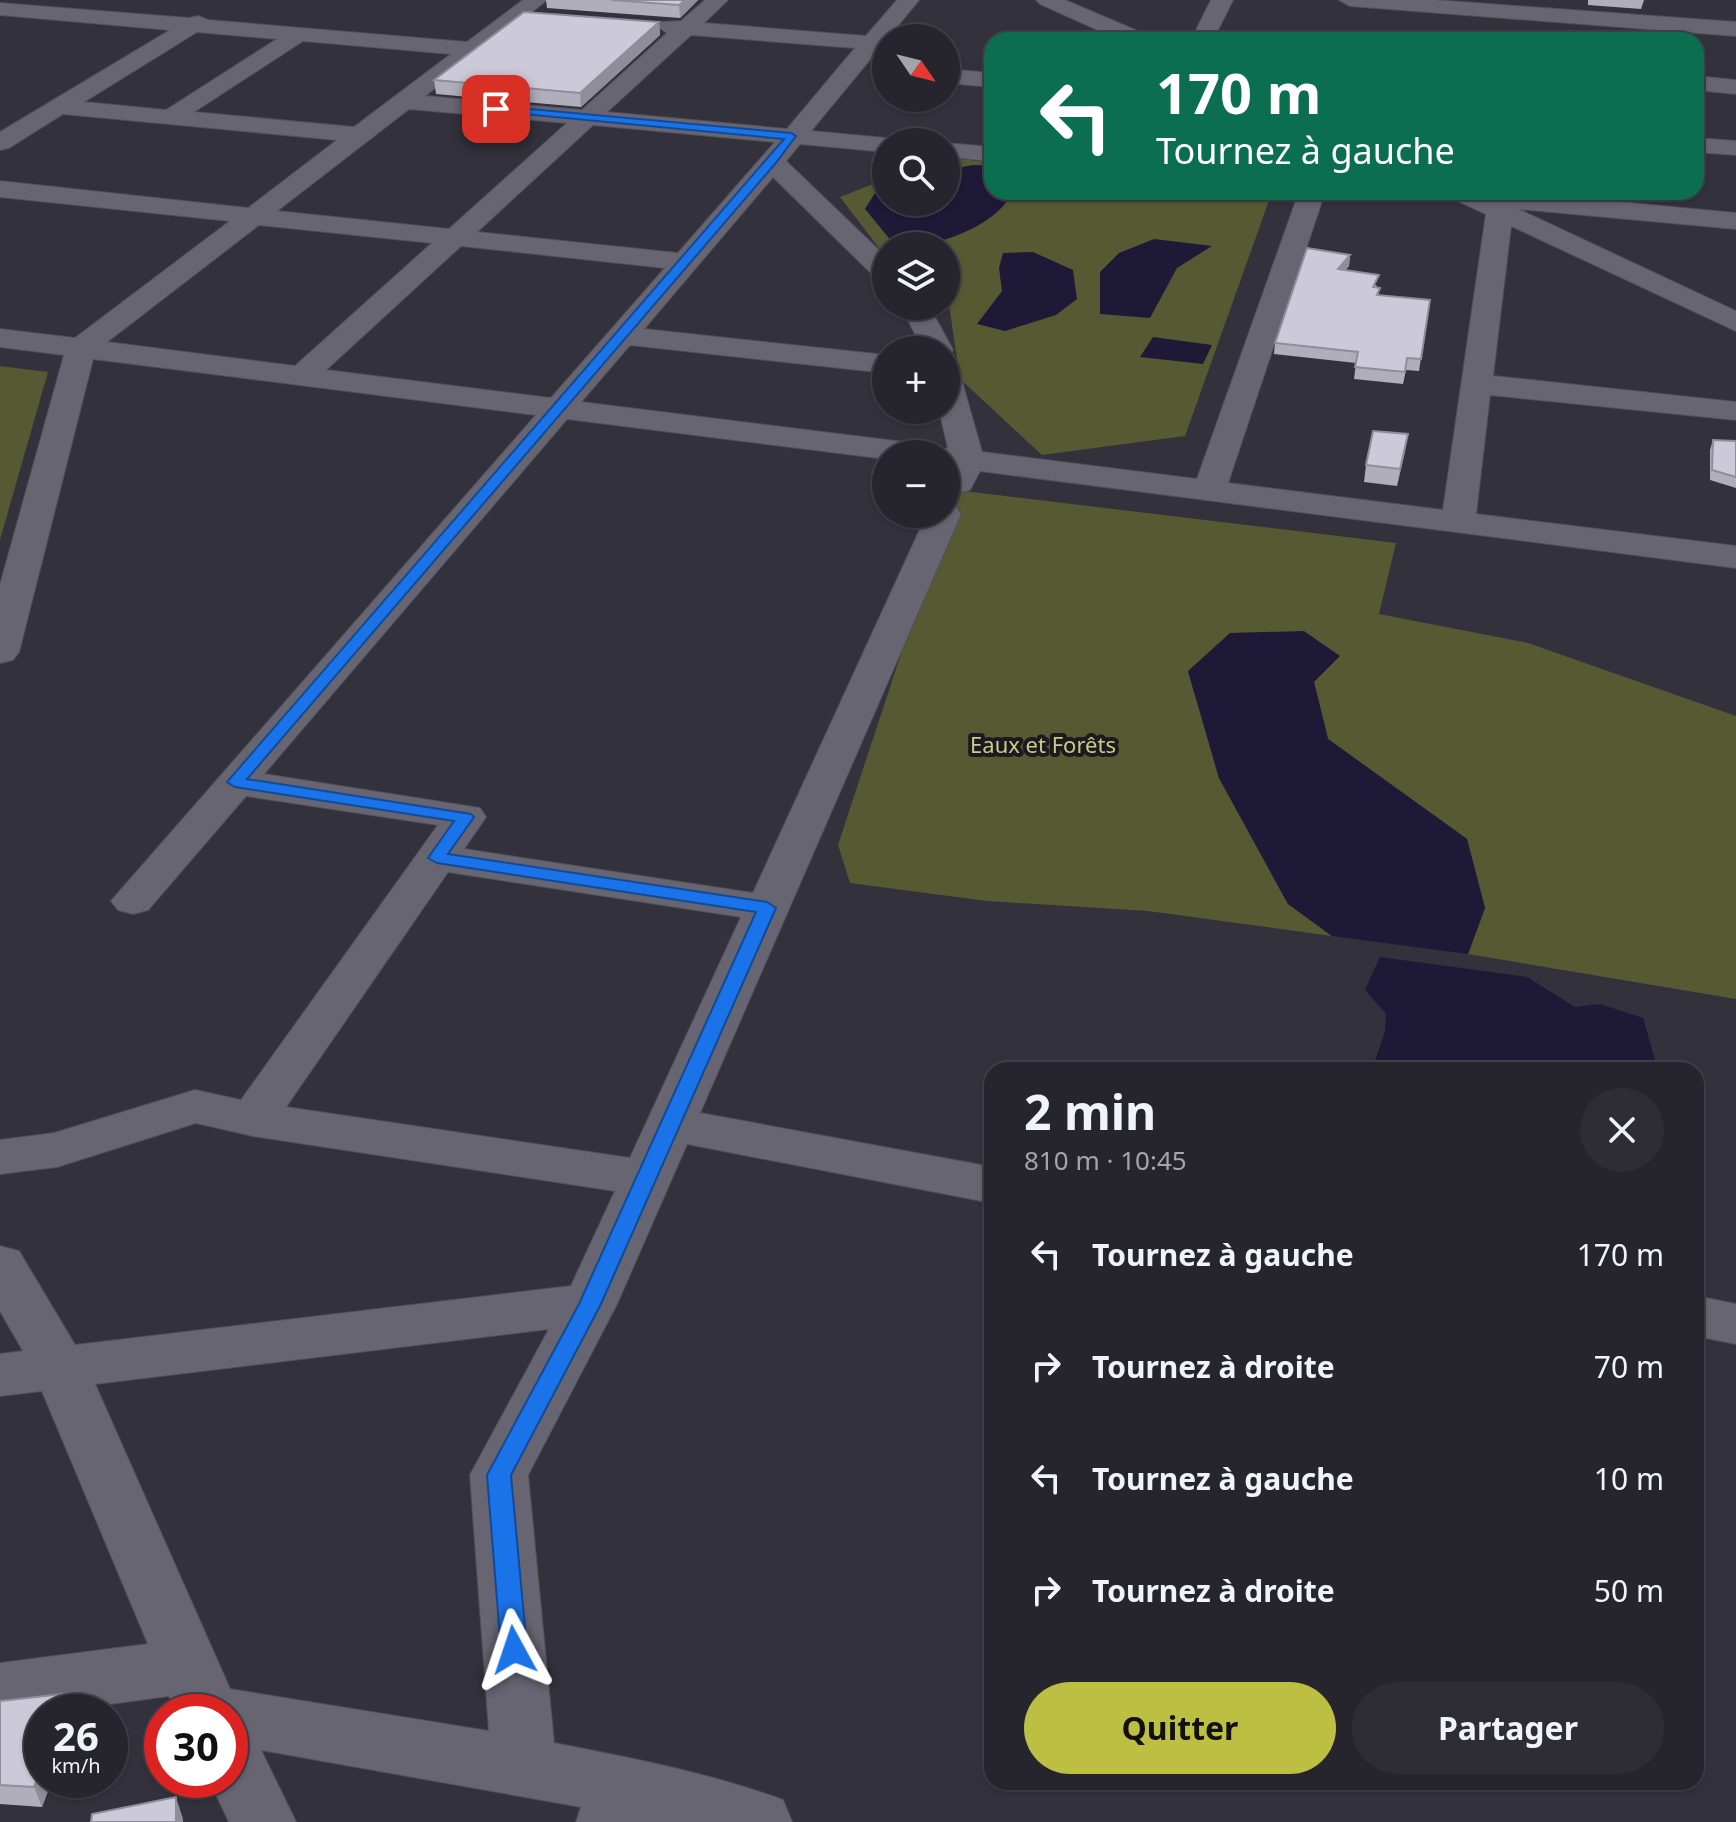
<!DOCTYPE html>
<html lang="fr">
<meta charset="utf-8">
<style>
:root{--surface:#26252d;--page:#2e2d35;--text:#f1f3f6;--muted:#a4a5aa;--line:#424249;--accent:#bdbf43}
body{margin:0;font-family:"Noto Sans",sans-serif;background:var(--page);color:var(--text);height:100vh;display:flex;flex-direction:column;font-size:30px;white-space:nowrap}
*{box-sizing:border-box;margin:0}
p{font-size:26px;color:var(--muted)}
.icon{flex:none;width:44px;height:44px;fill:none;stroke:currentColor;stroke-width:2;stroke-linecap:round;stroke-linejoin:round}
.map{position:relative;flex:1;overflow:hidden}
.side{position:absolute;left:984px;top:1062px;width:720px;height:728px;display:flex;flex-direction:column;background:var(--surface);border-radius:24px;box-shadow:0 2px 6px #0004,0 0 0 2px var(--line)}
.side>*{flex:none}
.guide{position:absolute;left:984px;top:32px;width:720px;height:168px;border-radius:24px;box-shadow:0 2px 6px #0004,0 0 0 2px var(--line);background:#0b6e4f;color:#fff;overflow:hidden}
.needle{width:52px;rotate:125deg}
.controls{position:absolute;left:872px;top:24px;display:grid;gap:16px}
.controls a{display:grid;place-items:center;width:88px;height:88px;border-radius:50%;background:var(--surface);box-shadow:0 2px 6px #0004,0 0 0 2px var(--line);font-size:40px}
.speed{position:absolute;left:24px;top:1694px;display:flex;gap:16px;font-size:40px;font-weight:700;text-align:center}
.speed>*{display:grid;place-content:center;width:104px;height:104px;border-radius:50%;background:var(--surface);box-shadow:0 2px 6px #0004,0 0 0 2px var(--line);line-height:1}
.speed small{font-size:20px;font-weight:400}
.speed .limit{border:12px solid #d22;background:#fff;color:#111}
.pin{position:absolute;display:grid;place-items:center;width:68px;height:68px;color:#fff;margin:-34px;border-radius:16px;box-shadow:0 4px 12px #0006}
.me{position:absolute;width:88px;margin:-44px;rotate:355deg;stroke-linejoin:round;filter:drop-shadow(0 0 6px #0008)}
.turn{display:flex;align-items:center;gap:28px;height:168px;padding:0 40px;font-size:36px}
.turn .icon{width:104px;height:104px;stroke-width:2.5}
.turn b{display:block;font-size:56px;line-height:68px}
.round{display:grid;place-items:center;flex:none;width:84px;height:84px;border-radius:42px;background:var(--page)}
.head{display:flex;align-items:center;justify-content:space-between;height:136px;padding:0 40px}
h1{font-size:48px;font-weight:700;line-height:60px}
.primary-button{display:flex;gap:16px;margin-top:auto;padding:16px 40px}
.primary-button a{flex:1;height:92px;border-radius:48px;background:var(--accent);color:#111;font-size:32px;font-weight:700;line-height:92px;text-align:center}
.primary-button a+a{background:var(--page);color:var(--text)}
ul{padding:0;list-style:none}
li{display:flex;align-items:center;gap:24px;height:112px;padding:0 40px}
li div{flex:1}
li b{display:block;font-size:30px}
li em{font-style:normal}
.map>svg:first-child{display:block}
.green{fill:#575933}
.water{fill:#1f1938}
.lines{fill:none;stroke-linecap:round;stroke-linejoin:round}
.minor-casing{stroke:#504f59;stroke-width:2}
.minor{fill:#666571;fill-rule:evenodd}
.wall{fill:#afaeba}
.shaded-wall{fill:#8f8d97}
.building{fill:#cccad8;stroke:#8f8d97;stroke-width:2}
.route{fill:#1a73e8;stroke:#114b97;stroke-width:2}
.labels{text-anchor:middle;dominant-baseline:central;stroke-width:8;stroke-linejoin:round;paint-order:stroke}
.park-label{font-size:22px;fill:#c8cb89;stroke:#1a1a1f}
</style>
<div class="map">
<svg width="1736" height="1822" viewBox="0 0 1736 1822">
<rect width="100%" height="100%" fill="#33313c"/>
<path class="green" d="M946,158l46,4v30h280l-87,244 -143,19 -82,-76 -14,-95v-38h-60v5l-7,-3 -39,-51 46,-18v23h60z
M0,366l48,6 -48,168z
M955,490l441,53 -17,71 149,29 208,73v283l-268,-45 17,-46 -18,-69 -139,-100 -14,-57 -126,-11 31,107 69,126 44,32 -184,-25 -161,-10 -137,-18 -12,-38z"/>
<path class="water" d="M973,165l19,1v26h20c-12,29 -58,47 -87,53 -10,3 -22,-1 -32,-2l-28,-34 10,-16 11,-5v14h60v-32z
M1154,239l58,7 -35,22 -27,50 -50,-4v-42l19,-19z
M1033,252l40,18 4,29 -21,16 -51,16 -28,-7 25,-33 -3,-23 4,-15z
M1153,337l59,8 -9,19 -63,-7z
M1304,631l36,25 -26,26 14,57 139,100 18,69 -17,46 -136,-18 -44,-32 -69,-126 -31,-107 42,-38z
M1380,957l147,20 48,30 25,-3 43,14 15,52h-254l-29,-9 10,-30 1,-17 -21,-24z"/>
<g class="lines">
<defs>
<path id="minor" d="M523,0h24l-122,96 157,14 85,-77 -9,-6 3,-5 20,-1 24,-21h23l-24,23 162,13 31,-36h22l-108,131 75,7 10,4h-10v10l-86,-8 -14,17 100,96v23l-10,-2 -103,-101 -129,152 242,26v18l-256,-28 -49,57 339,42 14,7 14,-3 -9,-38h7v-41l11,3 4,6 21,74 215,27 102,-287h26l-97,291 215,27 43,-296 -35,-16 -4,-6h34l8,4v-4h26l221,21v16l-218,-20 218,102v20l-225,-105 -18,150 243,26v18l-246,-25 -14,119 260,32v22l-756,-97 -10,19 -12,3 -12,-3 2,-23 -2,-13h-60v5l-319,-40 -303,355 216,34 6,9 -22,32 289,44 174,-379h19v-10l10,3 5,7 -261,599 292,54v36l-305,-59 -70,160 -89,171 26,268c77,15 156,30 229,57l9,22h-216l5,-15 -320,-57 35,72h-67l-20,-42h21v-68h-54l-7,-16 -169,23v-56l148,-19 -106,-253 -42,5v-42l23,-3 -23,-40v-65l19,5 56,94 496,-59 44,-95 -362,-55 -57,-13 -139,44 -57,7v-34l54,-7 141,-43 46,10 197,-275 -192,-29 -98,114 -15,4 -15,-4 -7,-9 425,-486 -443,-56 -74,293 -6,8 -13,3v-78l64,-230 -64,-8v-18l75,9 155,-117 -230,-24v-16l248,27 89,-68 -274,-26 -54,34 -9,2v-18l170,-102 -170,-15v-12l189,15 9,-2 10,4 259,22zM197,32l80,7 -111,71 -82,-8zM691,35l164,13 -68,81 -180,-17zM303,41l148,13 -97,73 -160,-15zM409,109l158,14 -118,106 -172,-18zM593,125l182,17 -97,111 -201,-21zM259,225l173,18 -137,123 -188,-24zM461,246l204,22 -114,130 -225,-28zM448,872l293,45 -111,241 -344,-51zM549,1329l-79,146 19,256 -259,-42 -135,-305z
M1036,0h29l82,35 3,5h-30l-80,-36z
M1211,0h22l-20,40h-22z
M1339,0h96l301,22v14l-386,-30z
M946,69l46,4v14l-46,-4z
M1696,76l40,4v14l-40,-4z
M1696,138l40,3v14l-40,-3z
M946,143l46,4v14l-46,-4z
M901,306h28l24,44 -4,6 -3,1v-7h-23z
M1696,1296l40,8v40l-40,-8z"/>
</defs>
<use href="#minor" class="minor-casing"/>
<use href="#minor" class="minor"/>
</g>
<path class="wall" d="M546,0h152l-18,18 -133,-10z
M1588,0h56l-3,9 -53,-4z
M659,22l1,13 -79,72 -145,-13 -2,-14z
M1350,255l-1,11 -4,4 32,16 -1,2 3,7 51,5 -11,71 -13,-1 -3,14 -49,-5 2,-16 -82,-9 1,-11z
M1713,440l23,1v47l-26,-8v-30z
M1405,451l-8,35 -33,-4 2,-17z
M72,1693l6,19h-36v68h10l-10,27 -42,-3v-103z"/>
<path class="shaded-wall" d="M685,0h13l-18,18 -1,-13z
M659,22l1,13 -79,72 -1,-14z
M1350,255l-1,11 -12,14 1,-11z
M1408,434l-3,17 -8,35 3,-17z
M72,1693l6,19h-14z
M42,1767v13h10l-10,27 -8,-20z
M176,1797l7,22v3h-7z"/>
<path class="building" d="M611,0h74l-6,5z
M524,12l135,10 -79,71 -146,-13z
M1307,248l43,7 -12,14 41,6 -6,12 7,1 -3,7 53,5 -9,59 -14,-1 -2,14 -50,-5 3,-15 -83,-9z
M1373,431l35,3 -8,35 -34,-4z
M1713,440l23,1v36l-24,-7z
M72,1693l-8,19h-22v55l-8,20 -34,-2v-84z
M176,1797v25h-85l1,-8z"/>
<path class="route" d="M496,106l295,27 5,3 -21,28 -528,615 224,35 3,3 -26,37 319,48 9,6 -175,396 -90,171 16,175 -4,8 -9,3 -10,-3 -3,-8 -14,-175 92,-171 177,-392 -319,-49 -9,-5 26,-37 -219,-34 -8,-5 557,-643 -292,-28z"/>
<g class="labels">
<g class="park-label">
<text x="1043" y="744">Eaux et Forêts</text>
</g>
</g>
</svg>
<div class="controls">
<a><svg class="needle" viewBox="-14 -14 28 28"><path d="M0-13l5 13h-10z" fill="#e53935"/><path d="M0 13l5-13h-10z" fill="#a4a5aa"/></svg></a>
<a><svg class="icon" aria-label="search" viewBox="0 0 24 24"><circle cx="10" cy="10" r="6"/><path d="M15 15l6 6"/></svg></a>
<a><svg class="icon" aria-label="layers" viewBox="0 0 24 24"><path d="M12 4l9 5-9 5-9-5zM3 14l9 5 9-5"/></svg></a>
<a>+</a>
<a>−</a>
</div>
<div class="speed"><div>26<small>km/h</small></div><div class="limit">30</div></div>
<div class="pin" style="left:496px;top:109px;background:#d93025"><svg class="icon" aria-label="arrive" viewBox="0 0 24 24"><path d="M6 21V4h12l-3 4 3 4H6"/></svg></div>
<svg class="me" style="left:514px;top:1650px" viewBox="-20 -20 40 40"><path d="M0-17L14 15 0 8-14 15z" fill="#1a73e8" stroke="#fff" stroke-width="4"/></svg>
<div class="guide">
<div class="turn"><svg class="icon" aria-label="left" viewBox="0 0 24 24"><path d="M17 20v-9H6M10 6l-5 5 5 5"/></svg><div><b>170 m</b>Tournez à gauche</div></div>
</div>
<section class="side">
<div class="head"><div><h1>2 min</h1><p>810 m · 10:45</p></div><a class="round"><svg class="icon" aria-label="close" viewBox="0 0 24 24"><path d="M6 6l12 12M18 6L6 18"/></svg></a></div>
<ul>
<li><svg class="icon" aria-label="left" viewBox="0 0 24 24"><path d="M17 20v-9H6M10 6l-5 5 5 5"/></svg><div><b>Tournez à gauche</b></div><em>170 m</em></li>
<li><svg class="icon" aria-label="right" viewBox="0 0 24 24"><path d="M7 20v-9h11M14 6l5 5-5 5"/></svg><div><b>Tournez à droite</b></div><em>70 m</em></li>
<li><svg class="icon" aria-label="left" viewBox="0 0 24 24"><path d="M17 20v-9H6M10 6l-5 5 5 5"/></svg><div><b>Tournez à gauche</b></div><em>10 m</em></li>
<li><svg class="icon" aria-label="right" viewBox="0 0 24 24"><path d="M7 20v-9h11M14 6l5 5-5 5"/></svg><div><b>Tournez à droite</b></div><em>50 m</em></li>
</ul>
<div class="primary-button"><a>Quitter</a><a>Partager</a></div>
</section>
</div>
